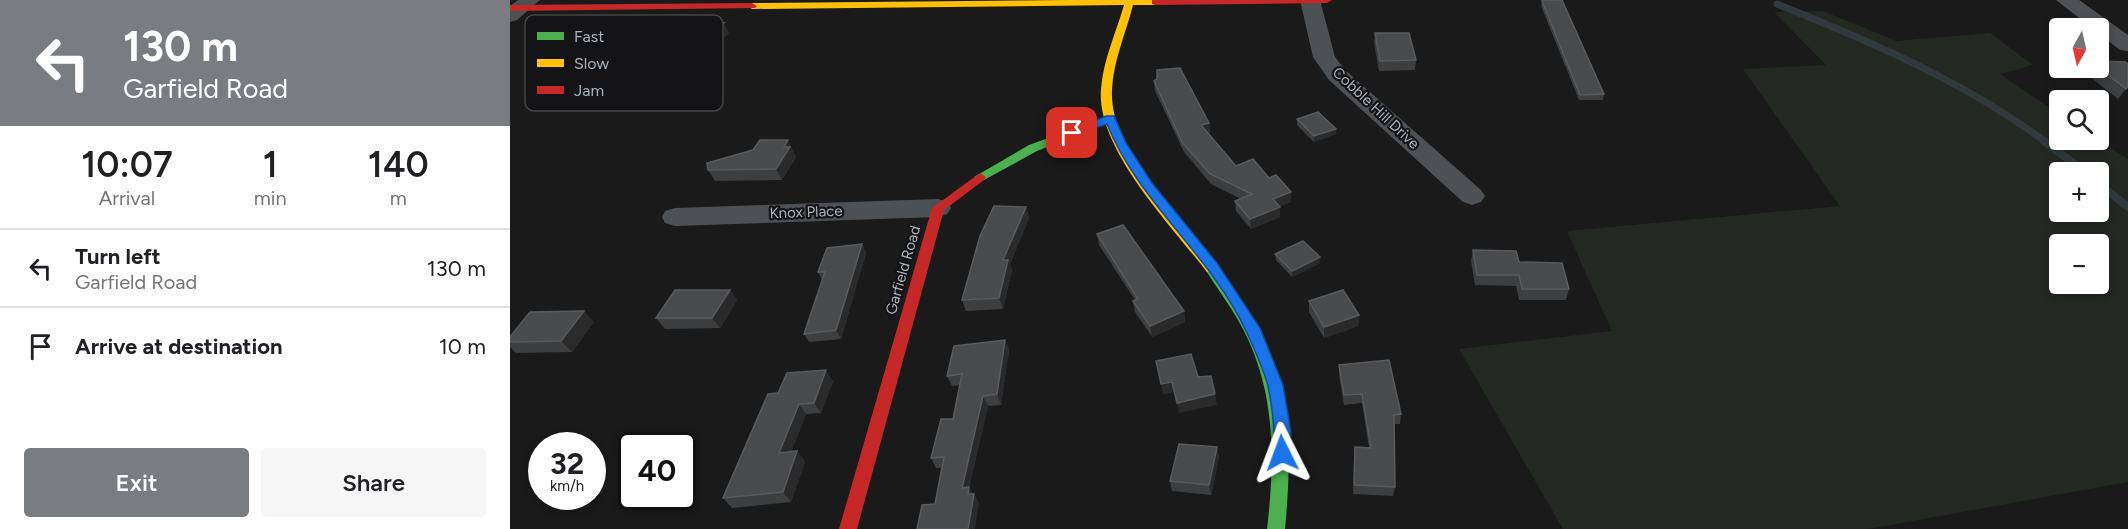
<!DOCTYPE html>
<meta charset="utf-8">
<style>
:root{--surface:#fff;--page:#f6f6f6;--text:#202124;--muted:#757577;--line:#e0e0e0;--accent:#797d82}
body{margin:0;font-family:Figtree,sans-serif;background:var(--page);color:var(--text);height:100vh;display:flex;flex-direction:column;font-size:22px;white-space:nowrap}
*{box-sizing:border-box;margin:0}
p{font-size:20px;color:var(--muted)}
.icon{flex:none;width:33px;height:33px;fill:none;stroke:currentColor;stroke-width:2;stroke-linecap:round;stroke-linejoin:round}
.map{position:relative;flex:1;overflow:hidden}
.side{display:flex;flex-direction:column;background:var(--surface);width:510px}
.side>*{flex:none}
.guide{background:#797d82;color:#fff;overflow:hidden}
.needle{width:39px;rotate:188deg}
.tools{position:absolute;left:1539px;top:18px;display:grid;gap:12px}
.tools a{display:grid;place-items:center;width:60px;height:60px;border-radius:6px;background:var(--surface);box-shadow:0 3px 9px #0003;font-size:30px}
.speed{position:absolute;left:18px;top:432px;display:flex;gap:12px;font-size:30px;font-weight:700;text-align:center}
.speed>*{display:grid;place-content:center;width:78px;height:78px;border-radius:50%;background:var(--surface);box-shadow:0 3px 9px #0003;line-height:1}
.speed small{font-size:15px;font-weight:400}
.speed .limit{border:3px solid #111;border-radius:9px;background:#fff;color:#111}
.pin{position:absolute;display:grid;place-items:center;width:51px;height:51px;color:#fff;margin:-26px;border-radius:12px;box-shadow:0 3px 9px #0006}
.me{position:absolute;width:66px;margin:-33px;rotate:357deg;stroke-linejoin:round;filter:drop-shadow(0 0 4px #0008)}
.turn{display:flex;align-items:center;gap:21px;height:126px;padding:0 24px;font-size:27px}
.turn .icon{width:78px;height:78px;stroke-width:2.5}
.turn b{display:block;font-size:42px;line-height:51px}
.eta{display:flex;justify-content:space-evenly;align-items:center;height:102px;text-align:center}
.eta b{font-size:36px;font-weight:600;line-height:42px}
.primary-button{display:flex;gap:12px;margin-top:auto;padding:12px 24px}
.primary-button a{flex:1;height:69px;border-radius:6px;background:var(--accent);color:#fff;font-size:24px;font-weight:600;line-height:69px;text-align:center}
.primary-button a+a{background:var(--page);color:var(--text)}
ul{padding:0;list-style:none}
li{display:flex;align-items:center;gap:18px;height:78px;padding:0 24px;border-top:2px solid var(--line)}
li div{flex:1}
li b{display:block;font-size:22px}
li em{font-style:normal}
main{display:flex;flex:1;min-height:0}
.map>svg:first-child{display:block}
.green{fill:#232922;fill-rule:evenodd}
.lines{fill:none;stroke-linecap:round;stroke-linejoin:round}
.stream-far1{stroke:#303a3d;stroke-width:7}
.stream{stroke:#303a3d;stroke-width:8}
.street{fill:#4e5153;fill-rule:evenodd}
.fast{fill:#4caf50;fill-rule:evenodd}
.slow{fill:#ffc107;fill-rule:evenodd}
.jam{fill:#c62828;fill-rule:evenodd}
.wall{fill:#3c3e3f}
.shaded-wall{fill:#2a2a2b}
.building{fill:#484a4c;stroke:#585b5e;stroke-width:1.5}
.route{fill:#1a73e8;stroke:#114b97;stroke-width:1.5}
.labels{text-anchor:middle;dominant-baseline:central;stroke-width:4.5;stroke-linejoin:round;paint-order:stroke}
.street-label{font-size:15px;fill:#acb3ba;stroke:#141416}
.key{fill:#141416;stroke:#424447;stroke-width:1.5}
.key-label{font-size:16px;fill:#acb3ba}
</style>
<main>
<section class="side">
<div class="guide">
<div class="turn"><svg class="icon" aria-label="left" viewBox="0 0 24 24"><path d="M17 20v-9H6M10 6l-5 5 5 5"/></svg><div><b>130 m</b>Garfield Road</div></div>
</div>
<div class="eta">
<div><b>10:07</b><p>Arrival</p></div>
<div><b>1</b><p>min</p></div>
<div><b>140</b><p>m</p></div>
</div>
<ul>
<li><svg class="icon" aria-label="left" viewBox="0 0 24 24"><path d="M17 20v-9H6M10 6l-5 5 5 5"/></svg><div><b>Turn left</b><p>Garfield Road</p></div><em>130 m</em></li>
<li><svg class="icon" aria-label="arrive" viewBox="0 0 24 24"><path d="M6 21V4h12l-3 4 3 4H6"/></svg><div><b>Arrive at destination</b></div><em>10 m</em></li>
</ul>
<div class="primary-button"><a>Exit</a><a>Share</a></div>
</section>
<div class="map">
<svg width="1618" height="529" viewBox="0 0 1618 529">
<rect width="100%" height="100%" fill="#1a1a1a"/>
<path class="green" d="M1313,11l73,30 94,-8 43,32 -33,9 59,40 1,26h38l30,19v323l-260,47h-305l-104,-180 153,-18 -45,-100 273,-25 -97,-137 83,-4 -52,-53zM1550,172h38v40h-38zM1550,244h38v40h-38z"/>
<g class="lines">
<path class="stream-far1" d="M1267,4c95,38 186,77 269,138"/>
<path class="stream" d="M1534,141l41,31
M1588,183l30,24"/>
<path class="street" d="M8,0h22l-23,20 -7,2v-16z
M790,0h20l15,57 10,13 136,120 4,6 -4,6 -9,3 -9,-3 -134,-122 -16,-23z
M1546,0h23l49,35v16l-8,-1 -22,-17v-5h-6z
M428,199l9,3 4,6 -4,6 -9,3 -263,9 -10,-3 -3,-6 3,-6 10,-3z"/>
<path class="fast" d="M600,116l4,1v4l-77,30 -53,29 -4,1 -6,-4 55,-32z
M702,264l5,2c67,94 79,148 68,263h-18c8,-68 9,-135 -23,-198 -11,-22 -26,-41 -39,-62z"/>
<path class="slow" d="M560,0h88l2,2 -5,3h-22c-7,28 -20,56 -21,85 -3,62 69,130 105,176l2,3 -2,3h-10c-35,-46 -111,-123 -106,-183 2,-29 15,-56 23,-84l-372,4 -5,-3 5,-3z"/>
<path class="jam" d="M642,0h180l-5,3 -172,2 -3,-1z
M242,3l5,3 -2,2 -245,3v-6z
M470,173l6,4 -2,3 -40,30 -87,319h-18l93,-321z"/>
</g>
<path class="wall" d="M1032,1l62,93 -1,6h-24l-38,-94z
M219,33l-29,26 -32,-1 -6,-11z
M865,33l41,27 -1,10 -36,1 -5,-28z
M1577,68h11l28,21 -8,10 -34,-27z
M644,81l55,42 1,10h-2l28,33 33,12 22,14v10l-12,4 1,11 -29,12 -15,-18 -1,-10 6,-2 -30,-15 -27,-32 -29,-61z
M787,119l39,10v5l-22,8 -17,-17z
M284,151l-1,1 3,5 -14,23 -67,1 -7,-11z
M516,207l3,11 -19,46 2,6 -9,39 -37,2 -4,-11z
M587,234l87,77 1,11 -33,15 -17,-25 -2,-11 2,-1 -36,-55z
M352,244l4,9 -25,86 -32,3 -5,-8 18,-54 -4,-8z
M963,250l46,12 50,27 -3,11h-47l-3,-14 -41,-1 -4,-24z
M765,254l45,9 -28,14 -16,-17z
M220,290l7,10 -17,28 -55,1 -9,-11z
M799,301l50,14 -1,11 -34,12 -15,-26z
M84,322l-22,30 -56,1 -6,-6v-10z
M495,340l4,10 -8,55 -13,1 -19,82 10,15 -44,1 7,-36h-6l-5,-10 22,-39 7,-34 -8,1 -5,-10z
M829,365l62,49 -1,10h-6l1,63 -2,9 -40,-2 2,-47 14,1 -7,-45 -18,2 -5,-30z
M323,381l-12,32 -15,1 -15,38 6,-1 8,11 -14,40 -59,6 -9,-10 55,-105z
M707,447l2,11 -8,37 -39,-4 -2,-10z"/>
<path class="shaded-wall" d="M214,23l5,10 -29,26 -6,-10z
M699,123l1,10 -8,2 -1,-10z
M826,129v5l-22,8v-6z
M278,140l8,17 -14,23 -6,-11 8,-22z
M781,192v10l-18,7v-10z
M516,207l3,11 -19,46 2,6 -9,39 -4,-11 4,-38z
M770,207v10l-29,12 -1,-10z
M352,244l4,9 -25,86 -5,-9z
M810,257v6l-28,14v-6z
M220,290l7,10 -17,28 -8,-10z
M74,311l10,11 -22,30 -11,-11z
M674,311l1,11 -33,15 -2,-11z
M849,315l-1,11 -34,12v-11z
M495,340l4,10 -8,55 -4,-11z
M316,370l7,11 -12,32 -7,-10z
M662,382l2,10 -11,3 -2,-11z
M705,394l2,11 -38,8 -2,-10z
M473,396l5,10 -19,82 10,15 -4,26h-7l-6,-41z
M289,404l7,10 -19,50 -8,-11z
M707,447l2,11 -8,37 -2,-10z
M287,451l8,11 -14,40 -8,-10z"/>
<path class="building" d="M1035,0h17l42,94 -24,1 -38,-94z
M183,21l31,2 -30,26 -32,-2z
M865,33h34l7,27 -36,1z
M1588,61l27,1 3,2v22l-2,3 -28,-22z
M670,68l29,55 -8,2 35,41 17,-7 16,19 7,-3 15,17 -18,7 7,8 -30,12 -15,-18 17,-7 -42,-20 -28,-32 -28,-61 3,-2v-9z
M808,112l18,17 -22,7 -17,-17z
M250,140h28l-4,7h6l-14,22 -68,1 -1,-7 46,-13z
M484,206l32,1 -23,53h5l-9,38 -37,2 18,-64z
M613,225l61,86 -34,15 -17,-25 5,-2 -41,-65z
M793,241l17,16 -28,14 -17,-17z
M352,244l-26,86 -32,4 21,-62h-7l9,-24z
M963,250l43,1 3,11 43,1 7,26h-47l-3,-14h-42z
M165,290h55l-18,28h-56z
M833,290l16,25 -35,12 -15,-26z
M74,311l-23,30 -51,1v-5l20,-25z
M495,340l-8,54 -14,2 -21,92 7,-1 -1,7h6l-6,35h-51l5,-24 13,-1 9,-47 -13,1 10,-39h12l9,-45 -15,2 7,-30z
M681,354l7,23 13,-1 4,18 -38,9 -5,-21 -11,2 -5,-23z
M879,360l12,54 -7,1 1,72 -41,-2 1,-38 16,1 -9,-54 -18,1 -5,-30z
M316,370l-12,33 -15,1 -20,49 18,-2 -14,41 -60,6 45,-104 10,-1 9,-20z
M669,444l38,3 -8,38 -39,-4z"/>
<path class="route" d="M596,116h8l12,27 26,40 65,80 43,65 23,57 8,47 -3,26h-11c-4,-9 -2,-18 -3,-27 -1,-14 -3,-31 -6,-45 -5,-18 -14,-38 -22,-55 -35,-76 -108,-129 -139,-207l-35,13 -6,-4z"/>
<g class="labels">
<g class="street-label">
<text transform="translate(866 108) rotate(43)">Cobble Hill Drive</text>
<text transform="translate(296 212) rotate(-2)">Knox Place</text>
<text transform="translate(393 270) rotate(-74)">Garfield Road</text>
</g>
</g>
<rect x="15" y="15" width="198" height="96" rx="9" class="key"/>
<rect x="27" y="32" width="27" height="8" fill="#4caf50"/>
<rect x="27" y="59" width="27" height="8" fill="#ffc107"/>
<rect x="27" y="86" width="27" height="8" fill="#c62828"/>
<g class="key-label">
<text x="64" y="42">Fast</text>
<text x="64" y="69">Slow</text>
<text x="64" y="96">Jam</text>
</g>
</svg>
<div class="tools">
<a><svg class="needle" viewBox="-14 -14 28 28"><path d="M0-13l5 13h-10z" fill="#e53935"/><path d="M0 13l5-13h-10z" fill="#757577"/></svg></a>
<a><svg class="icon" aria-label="search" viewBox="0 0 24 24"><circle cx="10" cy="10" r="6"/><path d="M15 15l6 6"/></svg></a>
<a>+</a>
<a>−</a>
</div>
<div class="speed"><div>32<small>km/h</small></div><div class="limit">40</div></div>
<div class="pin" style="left:562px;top:133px;background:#d93025"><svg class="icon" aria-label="arrive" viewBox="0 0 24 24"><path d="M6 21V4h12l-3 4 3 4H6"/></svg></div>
<svg class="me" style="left:772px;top:453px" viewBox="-20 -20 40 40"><path d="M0-17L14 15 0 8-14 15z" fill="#1a73e8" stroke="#fff" stroke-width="4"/></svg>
</div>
</main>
